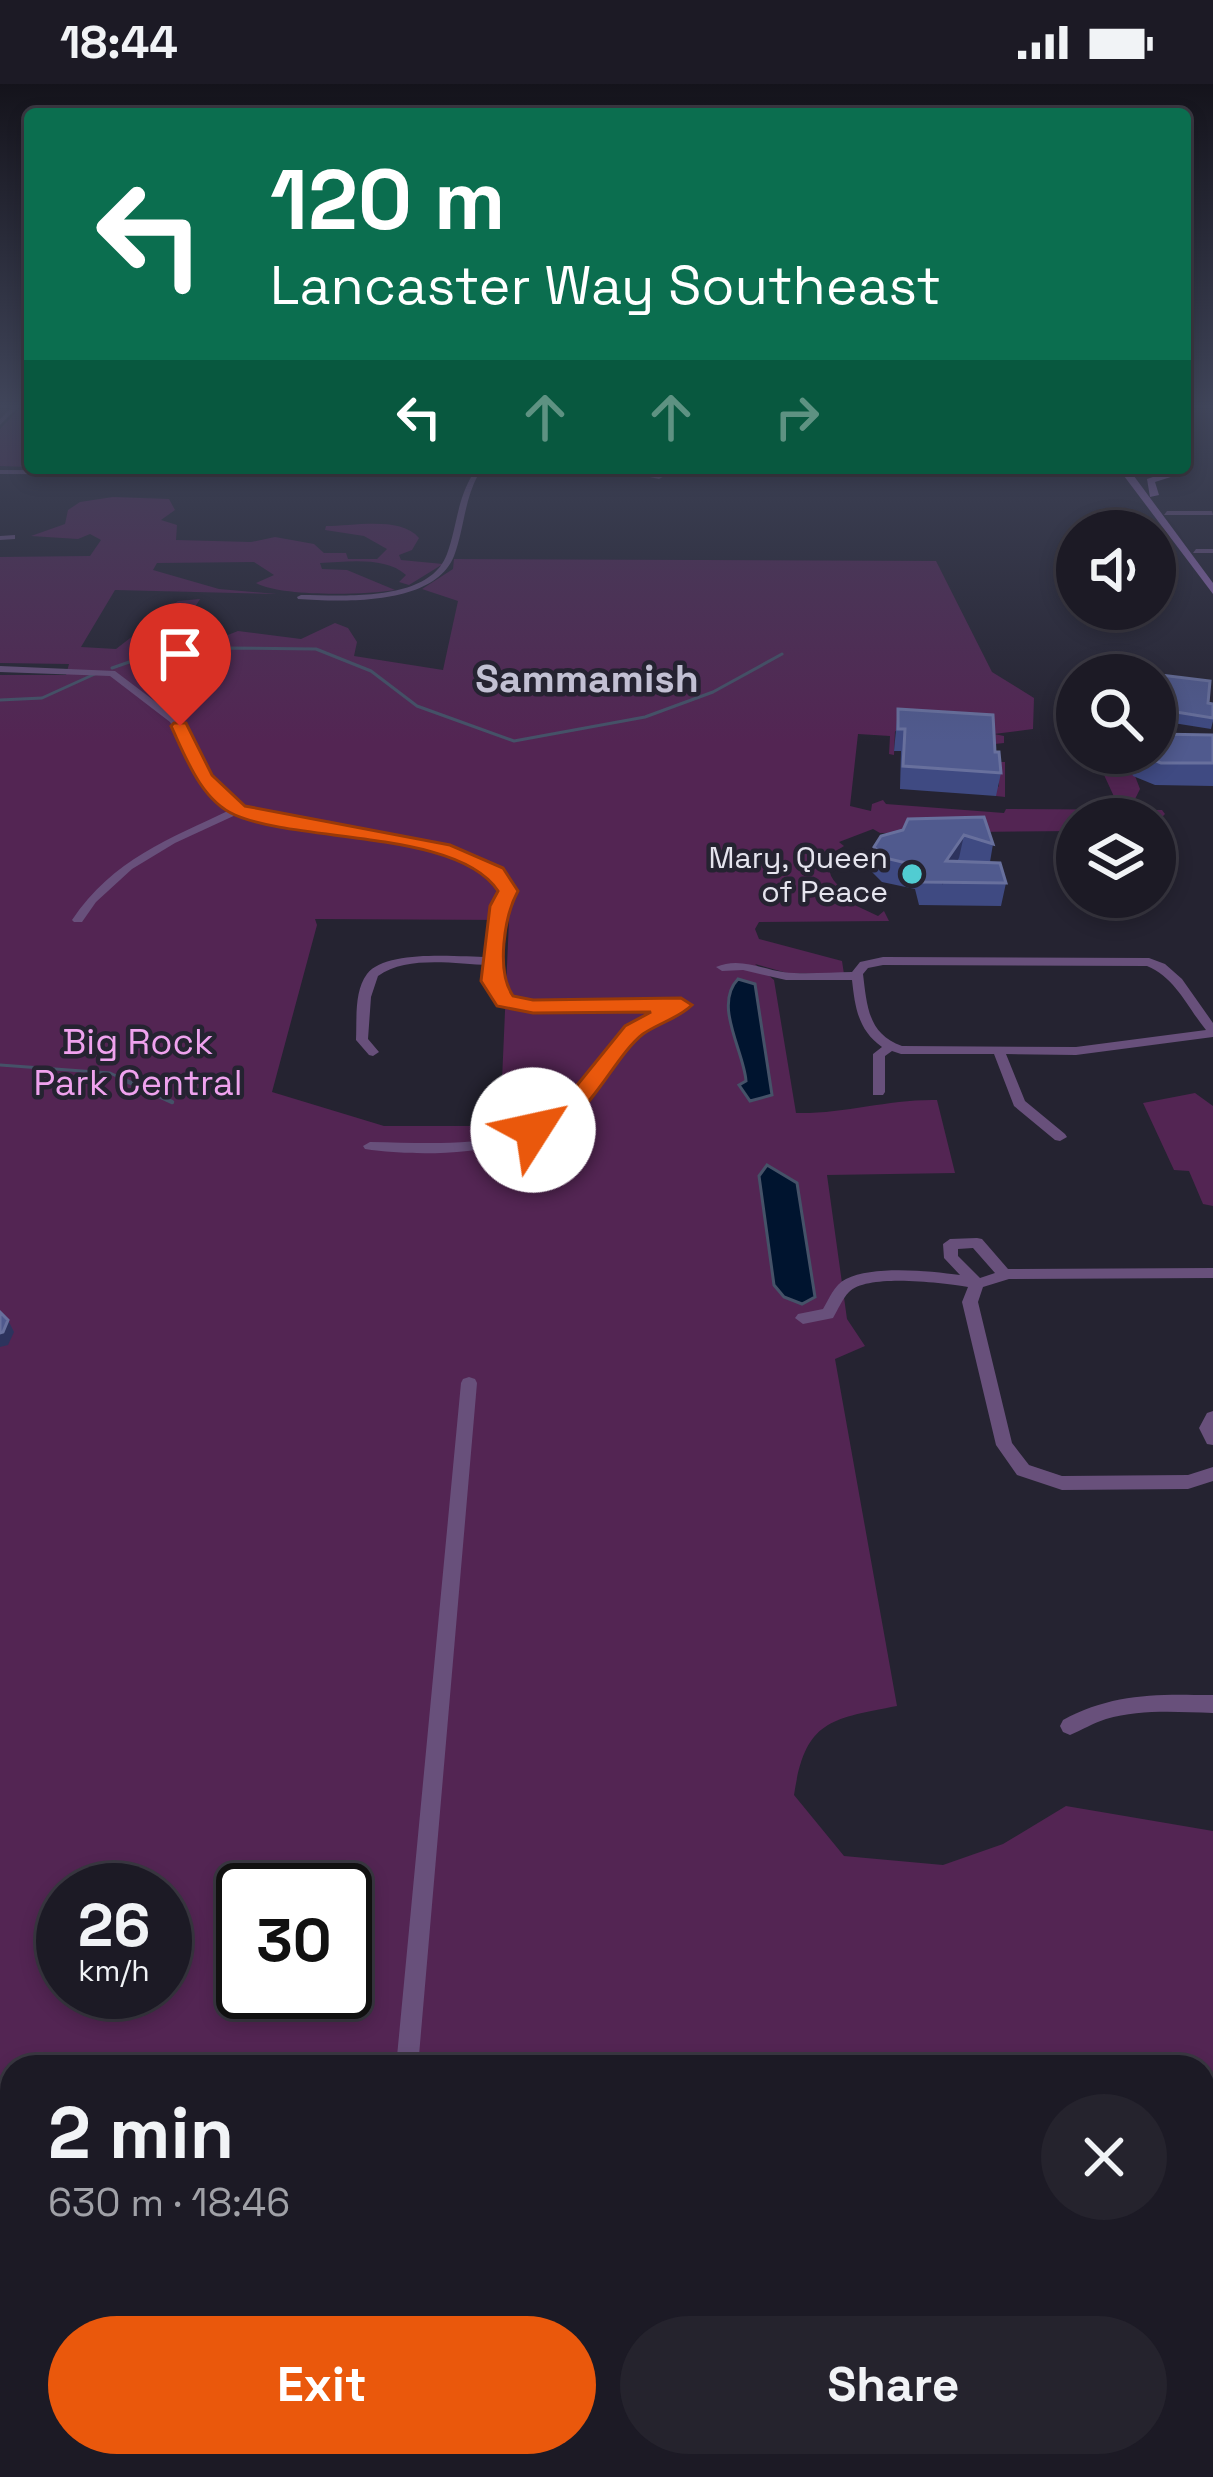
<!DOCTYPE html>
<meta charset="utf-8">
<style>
:root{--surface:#1c1a25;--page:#25232d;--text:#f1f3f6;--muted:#a0a1a7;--line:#3a3842;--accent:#ea580c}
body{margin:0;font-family:"Space Grotesk",sans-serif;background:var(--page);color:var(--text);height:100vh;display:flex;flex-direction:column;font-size:45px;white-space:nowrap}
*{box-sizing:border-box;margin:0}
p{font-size:39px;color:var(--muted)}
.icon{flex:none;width:66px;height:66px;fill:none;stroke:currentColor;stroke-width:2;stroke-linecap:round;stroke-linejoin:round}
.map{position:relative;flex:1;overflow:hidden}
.panel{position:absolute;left:0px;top:1971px;width:1215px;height:423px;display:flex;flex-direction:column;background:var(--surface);border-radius:36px 36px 0 0;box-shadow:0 6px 18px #0003,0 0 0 3px var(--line)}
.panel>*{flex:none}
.hud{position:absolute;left:24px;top:24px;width:1167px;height:366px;border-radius:12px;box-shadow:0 6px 18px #0003,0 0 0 3px var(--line);background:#0b6e4f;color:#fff;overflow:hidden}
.controls{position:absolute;left:1056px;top:426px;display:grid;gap:24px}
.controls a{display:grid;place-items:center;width:120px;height:120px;border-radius:50%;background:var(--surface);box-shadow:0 6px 18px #0003,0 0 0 3px var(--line);font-size:60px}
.speed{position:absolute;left:36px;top:1779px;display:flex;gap:24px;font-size:60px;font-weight:700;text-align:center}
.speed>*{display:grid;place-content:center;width:156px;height:156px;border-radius:50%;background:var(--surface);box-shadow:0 6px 18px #0003,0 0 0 3px var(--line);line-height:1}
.speed small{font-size:30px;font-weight:400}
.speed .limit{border:6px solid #111;border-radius:18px;background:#fff;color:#111}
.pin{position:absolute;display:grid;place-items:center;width:102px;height:102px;color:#fff;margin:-123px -51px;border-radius:50% 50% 50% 0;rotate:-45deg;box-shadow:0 0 12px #0007}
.pin .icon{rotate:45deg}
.me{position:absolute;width:132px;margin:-66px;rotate:55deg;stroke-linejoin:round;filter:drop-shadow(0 0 9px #0008)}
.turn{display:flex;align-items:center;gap:42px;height:252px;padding:0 48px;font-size:54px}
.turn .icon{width:156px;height:156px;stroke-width:2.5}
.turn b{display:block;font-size:84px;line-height:102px}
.lanes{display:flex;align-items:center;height:114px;padding:0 48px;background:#0003;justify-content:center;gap:60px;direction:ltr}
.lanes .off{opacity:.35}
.round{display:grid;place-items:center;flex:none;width:126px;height:126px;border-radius:63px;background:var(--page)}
.summary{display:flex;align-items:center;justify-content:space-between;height:204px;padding:0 48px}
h1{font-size:72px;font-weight:700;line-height:90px}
.primary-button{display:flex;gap:24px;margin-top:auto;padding:24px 48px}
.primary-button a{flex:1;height:138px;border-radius:72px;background:var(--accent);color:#fff;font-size:48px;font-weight:700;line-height:138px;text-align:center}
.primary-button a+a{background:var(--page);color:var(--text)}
.status{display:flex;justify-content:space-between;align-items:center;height:84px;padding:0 60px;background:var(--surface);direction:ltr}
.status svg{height:33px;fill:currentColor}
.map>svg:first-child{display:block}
.green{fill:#532553;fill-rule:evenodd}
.water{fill:#00142f;stroke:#455268;stroke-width:3}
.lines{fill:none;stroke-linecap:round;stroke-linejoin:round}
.stream-far1{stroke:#455268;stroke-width:3}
.stream{stroke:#455268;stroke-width:4.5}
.minor{fill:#68507b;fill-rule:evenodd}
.tertiary{fill:#68507b;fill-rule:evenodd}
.secondary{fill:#8d67ac;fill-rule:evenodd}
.wall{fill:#3f4a82}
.shaded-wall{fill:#2d335d}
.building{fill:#505a8e;stroke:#68709d;stroke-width:3}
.route{fill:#ea580c;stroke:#983908;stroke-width:3}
.poi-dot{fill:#51ccd2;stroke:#252331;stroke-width:4.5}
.labels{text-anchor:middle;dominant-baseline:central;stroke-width:9;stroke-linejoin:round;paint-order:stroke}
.far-poi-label{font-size:30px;fill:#e5e4ee;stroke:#252331;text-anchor:end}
.park-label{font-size:36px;fill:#efa2ee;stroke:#252331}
.far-district-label{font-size:39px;font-weight:bold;fill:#c2c0d3;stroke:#252331}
</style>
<div class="status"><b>18:44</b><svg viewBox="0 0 49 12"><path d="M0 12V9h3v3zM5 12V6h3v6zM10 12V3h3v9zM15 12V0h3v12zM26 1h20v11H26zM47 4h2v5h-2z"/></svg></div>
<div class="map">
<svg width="1213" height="2393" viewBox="0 0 1213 2393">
<rect width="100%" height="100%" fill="#252331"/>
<path class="green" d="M21,323h9v60l-30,-1v-37z
M113,413l56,2 6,11 -14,10 16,5 -1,15 75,2 24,-5 39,7 10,9h22l2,6h29l10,-10 -23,-13 -39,-6 1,-4c28,0 75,-10 93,12l-7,12 -13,5 2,5 42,4 -34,21 -10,-3 7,-7c-21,-19 -59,-13 -86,-12l2,6 25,1 48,20c-31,5 -113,7 -139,-7l18,-8 -20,-13 -97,1 -4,7 66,19 58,5 -162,-4 -34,57 35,2 62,-48 22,-2 -21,34 41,5 18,-7 63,8 34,-16 13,5 9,14 -3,14 89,14 15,-69 -36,-12 31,-20 1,-10 482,2 56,111 42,26 -1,31 -39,5 10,2v7l-9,1 3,42 1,1 -2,-25h8v35l-9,-1 -1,-21 -100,-44 -1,24 -5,-1 1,-18 -32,-2 -8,72 21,5 1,-7 11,-4 3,4 118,9 2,-4 156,1 3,4 -10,10v-5h-78v12l-197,2 -7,-4 -34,13 5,4 -11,7c-10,22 2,31 19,43l-8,4 34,16 6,-5 5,10 -130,1 -4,7 4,10 83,22 2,13 -57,-1 -32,-9 19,16 22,133c49,1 92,-14 141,-13l18,73 -128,2 20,144 18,27 -30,13 62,347c-68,13 -92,15 -103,89l50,61 99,9 60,-21 63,-38 147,25v646h-1213v-1802h66l3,-11 -69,-1v-106l90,-1 11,-16 -11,-6 -12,5 -47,-3 34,-12 3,-14 12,-8zM315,835l194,1 -9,206h-116l-112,-34 45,-167zM63,1806h102v102h-102zM243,1806h102v102h-102zM12,1983h1191v399h-1191z
M1094,669l33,2 13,34 -7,14 -17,-2z
M1195,1009l18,13v100l-10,-2 -14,-33 -15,-1 -31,-67z"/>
<path class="water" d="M738,895l17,5 17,111 -22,6 -11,-16 7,-4c-2,-30 -33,-76 -8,-102z
M767,1081l30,18 18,114 -13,7 -18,-7 -10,-12 -15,-109z"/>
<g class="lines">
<path class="stream-far1" d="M112,584l26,-9 88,-11 90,1 55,22 46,35 97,35 131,-24 68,-25 69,-38
M0,616l42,-2 55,-25
M0,981l110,8 15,7"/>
<path class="stream" d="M118,993l54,25"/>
<path class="minor" d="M12,323h6l-18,18v-6z
M814,384h6l1,2 -5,1z
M473,390l5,1c-14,26 -14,55 -24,81 -20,50 -112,46 -156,43l-1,-2 4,-2c42,0 128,8 146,-41 10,-27 10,-55 26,-80z
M1167,427h45l1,4h-49z
M15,451v4l-15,1v-4z
M1196,465h17v4h-20z
M0,582l115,5 62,47 35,63 30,27 219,43 32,15 21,25c-16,34 -19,72 -4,107l23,5 148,-2 6,4c-18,13 -38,20 -54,36 -22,23 -36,52 -60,73 -48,41 -147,44 -208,35l-2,-3 7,-4c79,1 158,11 215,-56 25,-30 42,-60 78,-77l-130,2 -32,-7 -7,-15 -5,-24c-34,-1 -82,-10 -111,11l-7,21 -3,42 11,13 -6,4 -4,-1 -13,-15c1,-20 -2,-49 11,-66 19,-25 92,-17 121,-17l4,-40 10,-26 -17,-21 -31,-14 -214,-43 -65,30 -43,26 -36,33 -14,20h-8l-2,-2c41,-61 97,-81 160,-111l-28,-24 -34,-63 -60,-46 -110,-4z
M883,873l266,1 16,6 17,15 31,44v14l-137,18 -70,-1 19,47 40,33 2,3 -7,4 -5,-1 -41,-34 -20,-52h-93l-9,-3 -7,5v36l-2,3h-10v-41l9,-7c-24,-17 -27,-40 -30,-67h-66l-43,-10 -21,1 -6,-4c22,-10 44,1 67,5 22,3 47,0 69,0l8,-10zM883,881l264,1c29,12 40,41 59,64l-130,17 -174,-1c-34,-12 -35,-40 -39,-72l5,-6z
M977,1154l5,1 26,30 205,-1v10l-204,1 -26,8 -5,15 34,141 17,22 33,11 126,-1 25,-8v14l-25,8 -126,1 -45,-15 -21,-30 -34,-143 6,-15c-25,-4 -100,-14 -119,5 -7,7 -11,18 -16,26l-30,6 -8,-6 3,-4 25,-5c6,-10 11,-24 23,-30 28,-14 84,-8 114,-4l-16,-17 -1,-14 7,-5zM973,1164l22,25 -15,5 -22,-22v-7z
M469,1293l6,2 2,4 -59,684h-22l65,-684 2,-4z
M1213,1327v34l-6,-1 -8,-16 8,-15z
M1194,1611h19v18c-35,-1 -73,-4 -107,6 -13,4 -24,11 -36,16l-7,-3 -3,-6 3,-6c42,-23 84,-26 131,-25z
M1203,2192h10v26h-10z
M358,2382h26v11h-28z"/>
<path class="tertiary" d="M650,384l156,2 -4,2h-130l-13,7 -9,-2 -171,-1 -4,-2 4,-2h162z
M818,385l309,3 4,2 -4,2 -306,-3z
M0,386l461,2 4,2 -4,2 -461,-2z"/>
<path class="secondary" d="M1118,384h10l85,115v11z
M1174,386l3,5 -22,7 4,13 -9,2 -3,-18z"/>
</g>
<path class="wall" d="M1155,591l53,28 5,1v17l-2,8 -44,-7 -12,-4z
M898,625l97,43 6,21 -5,23 -96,-7 1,-38h-7z
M1213,651v51l-58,-1 -22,-9 -8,-20 1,-3h29z
M908,735l85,25 -3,18 16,21 -5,23 -82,-1 -4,-16 -33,-7 -11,-11 3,-24 29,-17z"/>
<path class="shaded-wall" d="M964,751l-5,23 -17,27 4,-24z
M8,1236l6,12 -6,13 -8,2v-14z"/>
<path class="building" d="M1128,587l82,10 -2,22 5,1v14l-43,-7 -15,-4v-32h-28z
M898,625l95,6 2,37h4l2,21 -98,-7 2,-37h-7z
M1155,650l58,1v28h-52l-22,-9 16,-1z
M984,733l9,27 -29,-9 -18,26 54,2 6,20 -83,-1 -4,-16 -34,-8 -11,-11 7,-11 22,-6 5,-11z
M0,1228l8,8 -5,12 -3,1z"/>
<linearGradient id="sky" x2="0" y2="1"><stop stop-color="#14131b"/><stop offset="0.49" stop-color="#40455a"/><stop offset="1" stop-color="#40455a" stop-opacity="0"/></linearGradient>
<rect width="1213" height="658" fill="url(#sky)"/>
<path class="route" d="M174,639h12l26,52 33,31 205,39 53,23 15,23c-14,26 -22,80 -5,105l20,4 148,-2 11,7c-13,13 -33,18 -49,29 -34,26 -65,113 -119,101v-11l37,-19 64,-79 26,-14 -118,1 -36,-7 -16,-25 9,-75 8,-15c-40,-61 -199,-48 -263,-76 -34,-15 -49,-57 -64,-89z"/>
<circle class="poi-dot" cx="912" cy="790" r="12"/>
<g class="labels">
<g class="far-poi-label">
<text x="888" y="773">Mary, Queen<tspan x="888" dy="34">of Peace</tspan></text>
</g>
<g class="park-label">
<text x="138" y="958">Big Rock<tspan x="138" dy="41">Park Central</tspan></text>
</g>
<g class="far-district-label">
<text x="587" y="594">Sammamish</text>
</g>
</g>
</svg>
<div class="controls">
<a><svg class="icon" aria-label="sound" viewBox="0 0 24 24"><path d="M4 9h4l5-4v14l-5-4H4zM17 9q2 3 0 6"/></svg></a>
<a><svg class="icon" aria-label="search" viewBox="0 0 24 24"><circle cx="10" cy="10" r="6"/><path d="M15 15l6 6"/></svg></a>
<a><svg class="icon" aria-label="layers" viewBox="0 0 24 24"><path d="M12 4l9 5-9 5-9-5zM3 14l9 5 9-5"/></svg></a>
</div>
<div class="speed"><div>26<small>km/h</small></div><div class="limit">30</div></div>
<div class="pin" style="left:180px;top:642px;background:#d93025"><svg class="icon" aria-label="arrive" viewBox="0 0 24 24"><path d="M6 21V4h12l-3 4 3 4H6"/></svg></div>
<svg class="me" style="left:533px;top:1046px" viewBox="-20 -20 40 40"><circle r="19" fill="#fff"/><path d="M0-13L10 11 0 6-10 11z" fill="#ea580c"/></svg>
<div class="hud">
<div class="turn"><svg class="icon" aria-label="left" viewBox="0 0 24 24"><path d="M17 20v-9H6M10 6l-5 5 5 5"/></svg><div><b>120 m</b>Lancaster Way Southeast</div></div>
<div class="lanes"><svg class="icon" aria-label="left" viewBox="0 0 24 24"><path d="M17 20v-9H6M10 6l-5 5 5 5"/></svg><svg class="icon off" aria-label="ahead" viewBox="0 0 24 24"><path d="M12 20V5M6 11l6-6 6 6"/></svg><svg class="icon off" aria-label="ahead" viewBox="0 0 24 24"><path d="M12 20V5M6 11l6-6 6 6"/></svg><svg class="icon off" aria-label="right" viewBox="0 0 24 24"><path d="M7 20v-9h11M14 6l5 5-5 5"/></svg></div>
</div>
<section class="panel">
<div class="summary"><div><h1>2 min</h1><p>630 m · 18:46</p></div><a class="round"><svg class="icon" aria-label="close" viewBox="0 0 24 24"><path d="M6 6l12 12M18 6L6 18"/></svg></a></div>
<div class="primary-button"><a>Exit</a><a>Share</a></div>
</section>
</div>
